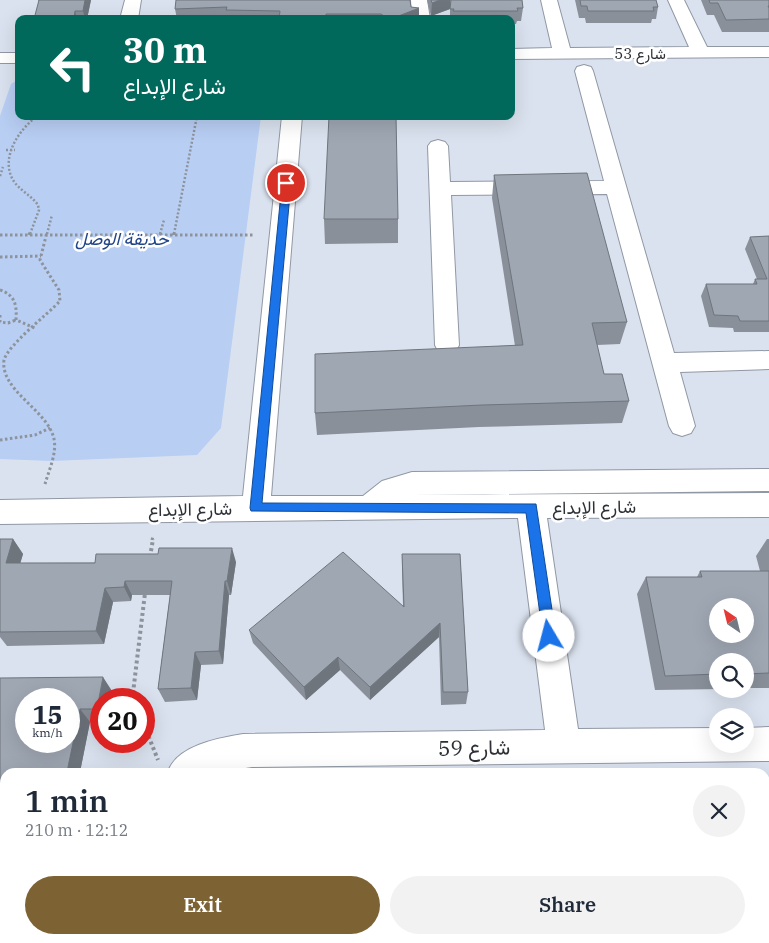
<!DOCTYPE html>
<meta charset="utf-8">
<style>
:root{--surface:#fff;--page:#f2f2f3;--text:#1f2937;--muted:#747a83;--accent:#7d6334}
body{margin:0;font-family:"IBM Plex Serif",Vazirmatn,serif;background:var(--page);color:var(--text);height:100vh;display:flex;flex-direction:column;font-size:19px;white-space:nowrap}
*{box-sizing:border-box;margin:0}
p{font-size:16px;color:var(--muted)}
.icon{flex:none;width:28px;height:28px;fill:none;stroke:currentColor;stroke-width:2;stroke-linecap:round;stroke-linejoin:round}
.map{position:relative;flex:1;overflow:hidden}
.panel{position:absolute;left:0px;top:768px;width:770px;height:176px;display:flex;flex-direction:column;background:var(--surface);border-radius:15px 15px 0 0;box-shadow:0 5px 20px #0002}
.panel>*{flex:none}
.guide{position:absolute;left:15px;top:15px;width:500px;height:105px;border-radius:10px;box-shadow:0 5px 20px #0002;background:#00695c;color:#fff;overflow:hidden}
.needle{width:32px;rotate:325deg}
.tools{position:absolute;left:709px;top:598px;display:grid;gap:10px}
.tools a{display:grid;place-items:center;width:45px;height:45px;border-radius:50%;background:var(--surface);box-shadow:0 5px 20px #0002;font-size:25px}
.speed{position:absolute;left:15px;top:688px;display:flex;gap:10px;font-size:25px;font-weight:700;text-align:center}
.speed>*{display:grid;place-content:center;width:65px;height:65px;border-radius:50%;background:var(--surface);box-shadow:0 5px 20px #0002;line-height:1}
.speed small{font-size:12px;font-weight:400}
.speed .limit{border:8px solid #d22;background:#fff;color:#111}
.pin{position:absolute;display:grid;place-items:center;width:42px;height:42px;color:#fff;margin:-21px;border:2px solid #fff;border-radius:50%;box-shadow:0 1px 5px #0007}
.me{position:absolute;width:55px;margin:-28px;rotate:352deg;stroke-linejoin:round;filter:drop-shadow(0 0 4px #0008)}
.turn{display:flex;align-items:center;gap:18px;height:105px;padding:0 25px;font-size:22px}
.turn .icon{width:65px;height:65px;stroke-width:2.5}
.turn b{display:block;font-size:35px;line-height:42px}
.round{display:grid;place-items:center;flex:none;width:52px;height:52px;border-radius:26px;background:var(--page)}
.overview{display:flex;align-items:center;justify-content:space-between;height:85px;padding:0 25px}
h1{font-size:30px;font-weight:600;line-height:38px}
.button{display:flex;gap:10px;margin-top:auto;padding:10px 25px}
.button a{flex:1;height:58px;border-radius:30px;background:var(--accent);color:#fff;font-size:20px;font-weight:600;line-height:58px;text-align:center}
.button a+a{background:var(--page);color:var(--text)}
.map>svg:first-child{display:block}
.green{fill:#b8cef3}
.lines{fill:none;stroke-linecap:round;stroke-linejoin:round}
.minor-casing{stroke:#9098a4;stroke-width:2}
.path-far2{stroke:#8d939c;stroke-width:2.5;stroke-dasharray:2 2;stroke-linecap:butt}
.path-far1{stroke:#8d939c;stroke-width:3;stroke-dasharray:2.5 2.5;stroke-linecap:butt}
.path{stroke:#8d939c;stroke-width:4;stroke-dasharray:3 3;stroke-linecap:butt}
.minor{fill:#fff;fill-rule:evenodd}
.wall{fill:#89909a}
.shaded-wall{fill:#6f757d}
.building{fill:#9fa7b3;stroke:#6f757d;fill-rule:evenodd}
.route{fill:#1a73e8;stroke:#114b97}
.labels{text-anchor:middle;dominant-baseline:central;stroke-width:5;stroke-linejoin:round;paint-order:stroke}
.far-street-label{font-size:15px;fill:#2d3035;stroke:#fff}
.park-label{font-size:18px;font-style:italic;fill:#214588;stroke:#fff}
.street-label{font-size:18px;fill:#2d3035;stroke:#fff}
.near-street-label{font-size:21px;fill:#2d3035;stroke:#fff}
</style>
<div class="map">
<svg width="769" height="943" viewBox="0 0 769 943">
<rect width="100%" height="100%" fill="#dae2ef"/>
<path class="green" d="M19,79v37h242l-40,312 -24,27 -146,6 -51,-2v-343l11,-32z"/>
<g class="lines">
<defs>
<path id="minor" d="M125,0h16l-3,19h-18z
M411,0h16l3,19h-18z
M541,0h16l13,48 119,-1 -21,-47h16l23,47h62v10l-258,2v-10l41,-1z
M0,53h19v10h-19z
M584,65l7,2 2,4 81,282 95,-2v18l-89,3 15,54 -4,7 -9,3 -9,-3 -4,-7 -62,-232 -156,1 8,150 -3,6 -9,3 -9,-3 -3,-6 -7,-199 3,-4 7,-2 7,2 3,4 2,36 154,-1 -29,-110 2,-4z
M282,116h20l-31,380h92l19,-15 30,-9 357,-3v22l-360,4 360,-2v24l-222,1 31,211 140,-1v16h27v-16l24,-1v34l-517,6 -33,5h-51c8,-26 50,-34 75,-38l302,-4 -27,-212 -518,6v-24l243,-4z
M107,939h38l-1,4h-38z"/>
</defs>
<use href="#minor" class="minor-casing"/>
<path class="path-far2" d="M6,150h9
M0,176l3,-9
M30,234l9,-24 -1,-5c-7,-10 -19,-15 -25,-25 -13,-23 6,-50 24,-64
M47,234l5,-19
M160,234l4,-14
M174,234l23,-118"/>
<path class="path-far1" d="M0,235h254
M29,235l1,-3
M160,235l1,-3
M174,235v-3
M0,257l41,-1
M0,290c15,5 17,15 16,30l19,8
M0,315v7l8,1 8,-3
M0,440l35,-5 15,-7
M45,484c4,-14 12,-31 9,-45 -6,-29 -54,-48 -50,-79 4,-15 44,-46 56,-59l-1,-11 -19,-30 7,-28
M152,540l1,-4"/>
<path class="path" d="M150,557l3,-18
M135,699l-2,-6 12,-100
M144,725l14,35"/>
<use href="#minor" class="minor"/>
</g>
<path class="wall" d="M38,0h53l-4,19h-53l5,-17z
M176,0l235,7 8,12h-242l-2,-10z
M427,0h95l1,8 -2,13h-4l-1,3h-5v-5h-61v-10l-19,7z
M575,0h81l2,7 -2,12h-4l-1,4h-65l-1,-5h-6z
M701,0h68v32h-47l-8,-17h-7z
M494,175l133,147 -7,22 -23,1 7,29 25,27 -7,22 -143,4 -162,8 -2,-22 200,-67 -23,-148z
M324,219h74v24l-73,1z
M769,236v96h-35l-1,-4 -24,-1 -8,-31 5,-12h47l2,-5h2l-12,-30 5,-12z
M0,539h13l10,15 -3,9 216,-1 -5,33h-2l-6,69 -22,1 -4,35 -32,2 -7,-13 12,-94h-38l-1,6 -18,1 -9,42 -97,2 -7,-9z
M767,539h2v149h-24v-27h-27v28h5l-68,1 -18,-96 9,-17h51l3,-6h60l-4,-15z
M402,554h58l8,138 -2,12 -25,1 -2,-68 -69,63 -30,-30 -34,30 -53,-57 -4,-13 154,-24 -1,-37z
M0,679l112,12 -1,8h-10v23h-11l-10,50h-75v28h-5z
M765,790h4v113h-4z"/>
<path class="shaded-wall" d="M85,0h6l-4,19h-2l-2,-8z
M440,0h10v9l-19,7 1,-13z
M419,8v11h-28z
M75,11l2,8h-3v-1z
M13,539l10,15 -7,24 -10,-15z
M232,548l4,14 -5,33 -4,-14z
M125,581l7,14 -1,6 -7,-14z
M225,581l4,14 -6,69 -4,-13z
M105,588l8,14 -9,42 -8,-13z
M440,623l-1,14 -69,63v-13z
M195,652l6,13 -4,35 -6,-12z
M338,657l2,13 -34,30 -2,-13z
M103,677l9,14 -1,8h-10v16l-4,-6z
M80,709l10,13 -10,50h-13z
M35,939h13l-1,4h-13z
M209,939h6v4h-7z"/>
<path class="building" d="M39,0h46l-2,11h-8l-1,7 -40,1z
M176,0h234l1,7 8,1 -28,11h-2l-8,-5h-55v5h-47l1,-8 -54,-1 1,-3 -52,2z
M431,0h9l-8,3z
M451,0h71l1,8h-6l1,3h-65l1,-2h-4z
M580,0h76l2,7h-5l1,4h-66l-1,-5h-6z
M709,0h60v6h-1l1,2v11l-43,1 -8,-17h-8z
M329,116h67l2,103h-74z
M587,173l40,149 -35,1 12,51h18l7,27 -147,4 -167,8v-59l208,-9 -29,-170z
M769,236v85h-29l-2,-5 -24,-1 -8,-31h51l-2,-5h12l-17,-42z
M0,539h13l-7,24h89l1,-9h62l1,-6h73l-5,33h-2l-6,70 -24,1 -4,36 -33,1 14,-108h-47l-1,6 -19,1 -9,43 -96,1z
M343,552l61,55 -2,-53h58l8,138h-25l-3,-69 -70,64 -32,-30 -34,30 -55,-57z
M700,571h69v102l-24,1v-13h-27v13l-53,2 -19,-99h56zM718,606h27v28h-27z
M103,677l-6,32h-17l-13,63h-62v17h-5v-111zM26,699h43v42h-43z
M765,790h4v107h-4z
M0,856h5v83h30l-1,4h-34z
M172,939h37l-1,4h-37z
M285,939h78v4h-78z"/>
<path class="route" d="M286,180l5,3 -29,320 274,1 20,132 -2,4 -5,2 -4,-2 -2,-4 -17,-123 -275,-2 -1,-3 32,-325z"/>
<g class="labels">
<g class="far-street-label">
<text x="640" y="53">شارع 53</text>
</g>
<g class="park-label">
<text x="122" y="238">حديقة الوصل</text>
</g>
<g class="street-label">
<text transform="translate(594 507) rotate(-1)">شارع الإبداع</text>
<text transform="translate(190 509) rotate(-1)">شارع الإبداع</text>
</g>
<g class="near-street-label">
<text transform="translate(474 747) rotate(-1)">شارع 59</text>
</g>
</g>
</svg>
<div class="tools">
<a><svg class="needle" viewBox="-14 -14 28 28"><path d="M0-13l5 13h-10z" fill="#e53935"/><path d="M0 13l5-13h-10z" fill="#747a83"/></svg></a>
<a><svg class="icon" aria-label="search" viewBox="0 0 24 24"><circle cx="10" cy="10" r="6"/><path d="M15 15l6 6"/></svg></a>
<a><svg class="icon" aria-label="layers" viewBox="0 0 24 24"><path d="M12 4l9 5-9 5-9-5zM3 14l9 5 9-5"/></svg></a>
</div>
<div class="speed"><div>15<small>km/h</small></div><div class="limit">20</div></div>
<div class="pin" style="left:286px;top:183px;background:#d93025"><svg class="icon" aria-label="arrive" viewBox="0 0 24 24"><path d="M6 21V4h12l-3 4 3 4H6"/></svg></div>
<svg class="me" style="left:549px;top:636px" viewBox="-20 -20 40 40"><circle r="19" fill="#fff"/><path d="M0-13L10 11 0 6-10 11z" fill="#1a73e8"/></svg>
<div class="guide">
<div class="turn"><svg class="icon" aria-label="left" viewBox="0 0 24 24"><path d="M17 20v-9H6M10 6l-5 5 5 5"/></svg><div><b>30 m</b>شارع الإبداع</div></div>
</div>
<section class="panel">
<div class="overview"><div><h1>1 min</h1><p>210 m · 12:12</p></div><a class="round"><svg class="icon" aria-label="close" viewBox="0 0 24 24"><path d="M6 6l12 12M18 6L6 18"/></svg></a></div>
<div class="button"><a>Exit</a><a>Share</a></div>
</section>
</div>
